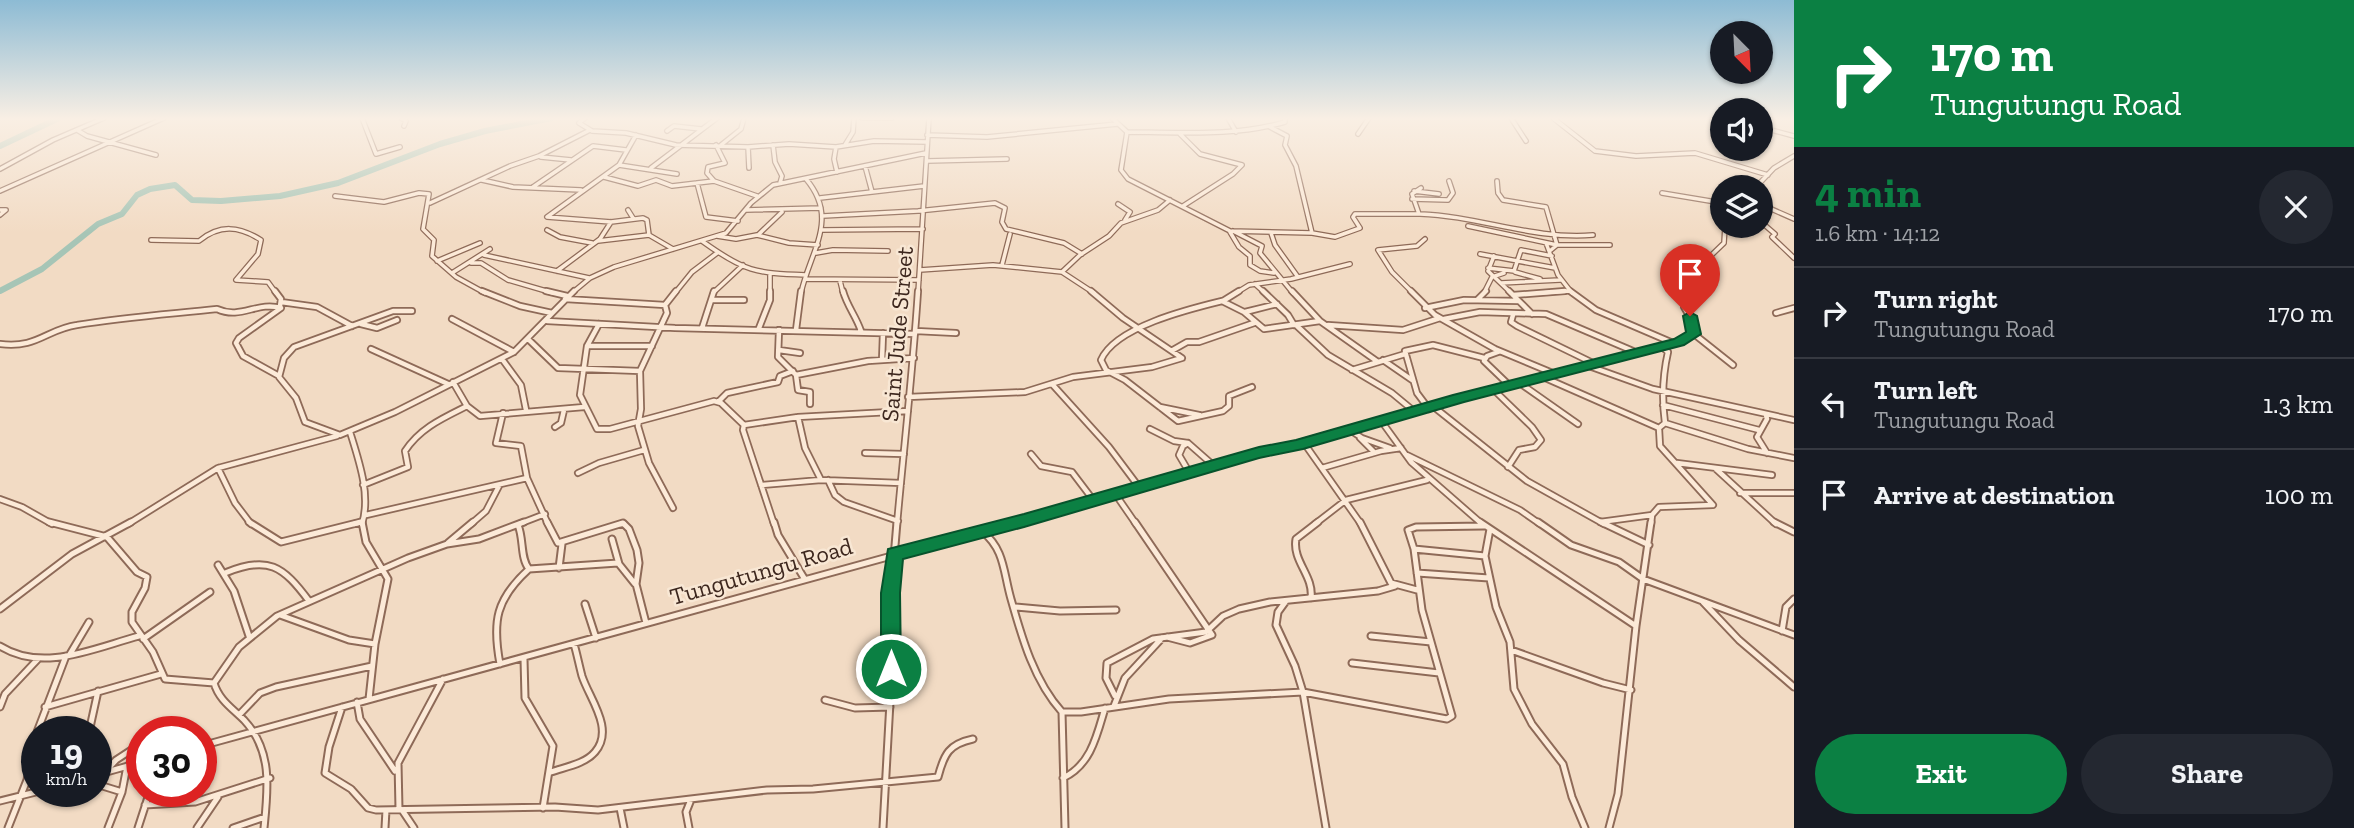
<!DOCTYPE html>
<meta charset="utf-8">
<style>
:root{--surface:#171b24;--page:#242831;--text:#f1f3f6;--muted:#9ea1a6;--line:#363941;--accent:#0b8043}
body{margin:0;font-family:"Zilla Slab",serif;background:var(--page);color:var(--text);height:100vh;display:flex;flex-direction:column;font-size:26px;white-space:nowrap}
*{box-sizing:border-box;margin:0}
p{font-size:23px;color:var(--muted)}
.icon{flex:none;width:38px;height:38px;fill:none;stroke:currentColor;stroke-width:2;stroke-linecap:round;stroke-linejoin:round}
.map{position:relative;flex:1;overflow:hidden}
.side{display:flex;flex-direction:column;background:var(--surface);width:560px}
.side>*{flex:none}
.hud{background:#0b8043;color:#fff;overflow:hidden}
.needle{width:46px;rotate:156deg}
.fabs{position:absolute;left:1710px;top:21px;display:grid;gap:14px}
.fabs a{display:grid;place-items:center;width:63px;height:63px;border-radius:50%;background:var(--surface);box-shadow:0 2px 5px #0004;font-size:35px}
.speed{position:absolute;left:21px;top:716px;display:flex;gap:14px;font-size:35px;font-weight:700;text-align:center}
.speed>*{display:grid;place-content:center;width:91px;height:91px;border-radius:50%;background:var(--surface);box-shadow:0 2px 5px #0004;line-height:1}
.speed small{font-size:18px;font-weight:400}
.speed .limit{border:10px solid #d22;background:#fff;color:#111}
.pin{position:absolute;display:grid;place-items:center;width:60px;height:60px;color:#fff;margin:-72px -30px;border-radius:50% 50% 50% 0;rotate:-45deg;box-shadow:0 0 7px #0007}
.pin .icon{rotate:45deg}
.me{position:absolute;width:77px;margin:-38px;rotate:0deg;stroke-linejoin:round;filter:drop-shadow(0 0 5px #0008)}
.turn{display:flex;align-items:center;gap:24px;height:147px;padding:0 21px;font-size:32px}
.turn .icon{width:91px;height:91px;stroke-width:2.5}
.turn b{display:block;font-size:49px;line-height:60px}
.round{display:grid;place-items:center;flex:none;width:74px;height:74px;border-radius:37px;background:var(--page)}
.summary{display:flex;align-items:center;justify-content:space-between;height:119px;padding:0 21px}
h1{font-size:42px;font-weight:700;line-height:52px;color:var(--accent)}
.action{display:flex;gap:14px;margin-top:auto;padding:14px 21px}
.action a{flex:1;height:80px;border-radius:42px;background:var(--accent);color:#fff;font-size:28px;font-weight:700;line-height:80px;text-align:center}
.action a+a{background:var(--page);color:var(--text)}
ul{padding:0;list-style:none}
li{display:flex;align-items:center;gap:21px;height:91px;padding:0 21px;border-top:2px solid var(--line)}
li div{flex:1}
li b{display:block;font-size:26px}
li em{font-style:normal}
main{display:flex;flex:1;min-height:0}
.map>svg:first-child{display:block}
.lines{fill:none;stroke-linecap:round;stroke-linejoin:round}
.river{stroke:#a6c5b6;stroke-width:6}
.minor-far2-casing{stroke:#8e6a58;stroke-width:6}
.minor-far1-casing{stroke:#8e6a58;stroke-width:8}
.minor-casing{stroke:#8e6a58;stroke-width:9}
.minor-far2{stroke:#fcead8;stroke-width:3.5}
.minor-far1{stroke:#fcead8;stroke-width:4.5}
.minor{stroke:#fcead8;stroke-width:5}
.route{fill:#0b8043;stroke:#07532c;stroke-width:2}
.labels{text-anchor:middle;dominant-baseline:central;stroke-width:5;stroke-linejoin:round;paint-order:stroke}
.street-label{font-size:24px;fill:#3d271e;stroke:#f8e7d4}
</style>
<main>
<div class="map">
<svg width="1794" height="828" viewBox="0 0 1794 828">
<rect width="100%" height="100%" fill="#f2dbc4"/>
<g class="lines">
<path class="river" d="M0,146l59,-28
M0,291l42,-22 56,-45 24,-10 15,-19 13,-6 25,-4 17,15 29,1 59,-5 58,-13 102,-39 45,-13 67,-13"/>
<defs>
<path id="minor-far2" d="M362,118l14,36 24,-7
M401,118l5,3 -2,5
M585,118l-6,5 13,8 34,2 50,12 72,2 41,-3 47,3 38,-6 53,1
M862,118h30
M1112,118l15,14 -6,38 7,9 102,52 82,2 23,4 25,-9 -7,-11 2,-3h64l-7,-20 9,-6
M1228,118l8,14
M1511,118l15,23
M1553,118l42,33 41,5 59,-3 73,22
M1270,127l17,9 -2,9 11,21 16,67
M1760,127l34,9
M77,130l10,6 69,19
M667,131l7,-5 27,3
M1127,132c54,0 106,5 158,-10v-4
M1180,134l20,20 42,11 -9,9 -50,32
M1358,134l11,-16
M636,135l-17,30 -72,52 64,5 32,-4 4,2 2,15 24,14
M927,135l60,2 130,-13
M716,145l9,18 -17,4 -1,6 7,8 43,15
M721,145l20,-16 3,-11
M773,145l2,17 7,14 -2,7
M845,145l8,-13 1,-14
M748,147l1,21
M836,147l-2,12 3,13
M541,157l30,3
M927,161l80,-2
M619,165l58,9
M865,166l7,26
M651,168l66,-50
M0,169l53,-29 51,-22
M604,177l34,9 18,-6 16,6 42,-5
M482,180l31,7 68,3
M1497,181l1,12 5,7 43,7 11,38 -6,5
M697,183l9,34 32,4
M533,187l60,-41 33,4
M1756,187l18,-19 20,-12
M0,191l164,-73
M1414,191l25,3
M1662,193l60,10
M335,196l49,6 35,-9 10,1 -6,35 11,11 -2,16 24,21 29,16
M820,198l104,-12
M1412,199l36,1 5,-7 -4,-12
M430,203l80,-37 29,-10 51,-26
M1118,204l12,8 -5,8
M1760,204l34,15
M0,210h6l-6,5
M628,210l5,8
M746,210l75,-2
M1420,214c59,2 114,26 173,21
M823,216l95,-5 77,-8 10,5 -3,14 4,7 58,14 18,11
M1760,221l15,13 -3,3 22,21
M1468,226l89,19h53
M547,230l13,7 32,6
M821,230l102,-1
M1233,231l29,15 -2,7 33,40
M1230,232l9,15 11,9v9l10,6 14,2
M1271,233l4,12 23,32
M758,235l24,-23
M717,236l19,3 21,-4 32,8 29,2
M151,240l48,1c21,-17 40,-15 62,-1l-3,14 -22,26 32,2 8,11
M598,241l51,-6
M702,241c43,31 53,32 104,34
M1546,243l12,32 14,18
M816,253l17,-3 55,1
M1480,254l75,14
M484,255l105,23
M1494,256l-6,15 23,22
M437,261l43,-18
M471,263h10l27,17 45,13
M1002,265l8,-31
M1488,268l26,3 7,-21 31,6
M920,270l73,-5 69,7 18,-17 29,-19 12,-13 37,-13 12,-10
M557,271l43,-32 11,-17
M1062,272l32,21
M1515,272l25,7
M452,273l38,-24
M770,275v18
M805,279l114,1
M840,281l3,12
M1501,283l59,-3
M1255,284l10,9
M572,293l18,-15 24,-11 112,-34 25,-30 22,-18 153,-32
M675,293l17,-21 25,-19
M713,293l30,-28
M801,293c9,-42 39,-74 5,-114
M918,293l11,-175
M1236,293l13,-8 42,-6 59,-15
M1413,293l-21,-21 -14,-22 39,-4 8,-7
M1484,293l8,-16 12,-4
M1540,293l30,-2
M1687,293l10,-24 27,-26 1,-17"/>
<path id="minor-far1" d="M275,291l6,8 -1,7
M482,291l38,15 32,7
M546,291l21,5
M843,291c4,15 13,25 18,40
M1263,291l25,24 6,10
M1411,291l24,24 60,34 60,25
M1570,291l26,19 77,33
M1513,295l52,-4
M565,299l100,6
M1478,299l8,-8
M712,300h32
M1223,301l16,-10
M1519,301l13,13
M281,302l36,5 35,19
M1425,308l39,-8 55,1 -10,-10
M412,311h-19l-99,36 -10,11 -5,19 17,21 9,24 35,13 55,-23 119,-60 60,-61
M1245,312l32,-8
M1776,313l18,-5
M1513,315l-2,7 6,4 76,37
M452,319l62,33
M1444,319l36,-7 66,2 87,37
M547,321l128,7 240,6
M1320,321l58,41
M361,324l16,4 20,-8
M599,324l-12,22 -7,49 17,34h13l104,-28 7,2 23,22
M1328,325l75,5 37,-12
M1297,326l31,29 64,38 23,19
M702,328l12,-37
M759,328l11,-28v-9
M779,330l-1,27 18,18 2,15 12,2v12
M796,330l5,-39
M916,331l40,2
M1694,334l39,31
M528,339l30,29 82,3
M0,344c37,5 47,-15 77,-19 46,-8 93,-11 140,-16 24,11 40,-8 64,-1l-42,30 -3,5 7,13 36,20
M587,346h65
M371,349l77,35
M779,350l21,3
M1173,350l14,-8h12l55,-19
M1498,352l-11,4 -3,5 26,25
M502,359l19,26 5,25
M882,360l1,-27
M1383,360l29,20
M1586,365l67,24 141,31
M1352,370l53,-16
M796,375l72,-14 46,-3
M1543,377l116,51 1,18 53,59 -54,2 -7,8 -1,9
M453,382l14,24 13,10 104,-9
M1052,384l57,63 30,40
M1521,384l57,40
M1252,387l-23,9v10l-6,5 -45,10 -53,-41 -19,-10 -5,-10c14,-33 88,-51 121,-59l22,11 20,17 56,-8 -28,-30
M1495,391l37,36 9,13 -6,7 -16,3 -11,17
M908,397l117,-5 48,-15 79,-10 30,-9 -59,-40 -32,-27
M718,402l9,-9 51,-11 2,-6 13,-5
M1663,405l96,25
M1160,407l39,8
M1434,407l93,74 77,43
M1429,409l-12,-16 -12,-42 28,-6 51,13
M503,413l-7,30 25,3 6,32 21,46
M1766,415l1,4 -10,18 10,16
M798,417l7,31 16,32
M1382,422l29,40 71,62
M1665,423l83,26 46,9
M555,427l6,-4 3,-13
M1659,428l6,-5c-3,-22 -2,-49 3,-71l-7,-6
M1150,429l24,12 14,2 25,22
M1350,430l12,8 28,10
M350,432c9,29 21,63 12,92
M1360,438l14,14
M1188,443l-5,3 -4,9 10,17
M1304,443l57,81
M865,453l39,1
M1031,454l10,12 31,6 22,29
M1407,455l113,55 20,14
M1677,463l95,12
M218,468l17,35 16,21
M1322,468l59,-17 20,-3
M1716,469l60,55
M578,473l21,-10 45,-13
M828,480l7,15 9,7 54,19
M363,485l45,-18 -3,-16c15,-23 38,-33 62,-45
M761,485l60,-5 80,3
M1740,493h54
M1116,495l20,29
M0,499l22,8 30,17
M673,508l-24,-45 -11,-37 3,-17 -1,-38 27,-58 -2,-8 11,-14
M366,515l161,-37
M1600,522l52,-7
M128,524l90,-56 119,-32
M354,524l8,-2
M471,524l15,-13 13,-25
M519,524l26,-10
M620,524h4
M774,524l-31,-94 1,-5 54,-8 110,-6
M897,524c7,-78 16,-155 21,-233
M1009,524l450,-126 226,-58 9,-6 -2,-13 -8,-14 4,-16
M1315,524l31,-24 81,-20"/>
<path id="minor" d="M49,522l58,15 30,35 10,5 -2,11 -13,24v10l21,30 12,27 49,4c5,17 18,25 30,37 29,31 24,69 20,108
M249,522l32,20 80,-20
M362,522l4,20 22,37 -13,65 -6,55
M547,522l11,21 65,-20 6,6 8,21 2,13 -3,21 10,39
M774,522l4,13 26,43
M1135,522l77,113 -22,8 -23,-6
M1360,522l31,61 26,7
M1480,522l156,104
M1538,522l33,23 48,17 24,17 151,56
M1601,522l48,23
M1774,522l20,10
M518,525c6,14 2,33 11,44l89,-6
M1490,529l-5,27 11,51 14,35 4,47 18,35 31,40 9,33 13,31
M982,531c23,19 21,40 29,68 11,39 23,82 51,113h19l88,-13 134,-7 144,27 5,-3 -30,-106 -8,-61 -6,-19 8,-3 68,-1
M612,539l7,25 16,20
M448,543l25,-21
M1414,549l71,7
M218,565l16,26 15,45
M559,568l3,-24
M225,573c43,-18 58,-7 84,28
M1417,573l72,5
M1311,598c3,-22 -19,-37 -15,-59l22,-17
M1286,601l-8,11 -2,13 19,41 8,26 23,136
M1703,602l36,38 55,47
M585,604l11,34
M1015,607l45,4 56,-1
M0,609l72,-55 59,-32
M280,615l69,25 26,4
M1782,631l4,-24 8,-8
M1371,636l60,6
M143,639l67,-47
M0,646c43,27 94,2 139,-10
M1511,650l92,33 28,7
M70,654l19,-32
M524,659l1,39 28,48 -10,62
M1352,663l87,10
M500,664c-8,-43 -4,-65 29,-95
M214,683l25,-36 38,-31 131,-58 39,-14 32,-5 45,-17
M1115,696l-9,-18 1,-15 46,-24 53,-7 17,-16 16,-7 31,-7 108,-11 17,-5
M825,700l30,8 35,-1
M357,702l3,17 35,52
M1114,706l11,-28 37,-40
M0,707l5,-13 33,-35
M45,707l116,-33
M342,707l-13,40 -4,26 26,16 17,19 8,2 179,-3 43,3 169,-20 46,-1 125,-12c6,-23 11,-33 35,-38
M1062,712l3,116
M239,715l21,-22 16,-6 96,-21
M37,732l29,-76
M89,732l9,-41
M201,746l814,-224
M551,772c14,-5 34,-8 44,-20 20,-23 -6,-54 -13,-76 -3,-11 -5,-22 -8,-32
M104,773l12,-13 26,-17
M96,775l46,-13
M1063,778c28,-13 34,-43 42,-70
M96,784l26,8
M0,801l40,-10
M145,805l50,-3 75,-24
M620,808l4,20
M399,809l-1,-46 45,-84
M402,810l12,18
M8,828l19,-48 10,-47
M108,828l14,-36 5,-26
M138,828l12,-37
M197,828l21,-31
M233,828l32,-11
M385,828l1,-18
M689,828l-3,-16 4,-10
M883,828l8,-144v-91l6,-71
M1609,828l9,-34 18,-168 15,-104"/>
</defs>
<use href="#minor-far2" class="minor-far2-casing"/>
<use href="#minor-far1" class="minor-far1-casing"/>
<use href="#minor" class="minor-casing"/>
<use href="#minor-far2" class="minor-far2"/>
<use href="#minor-far1" class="minor-far1"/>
<use href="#minor" class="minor"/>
</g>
<linearGradient id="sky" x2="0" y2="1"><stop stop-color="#8dbbd4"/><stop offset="0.51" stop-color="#f9efe4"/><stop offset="1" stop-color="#f9efe4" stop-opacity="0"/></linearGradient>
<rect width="1794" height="233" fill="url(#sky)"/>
<path class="route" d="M1690,312l7,4 4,18 -17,11 -220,57 -161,47 -44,9 -235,69 -121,32 -3,34 1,76 -3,7 -7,2 -7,-2 -3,-7v-76l7,-44 136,-35 235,-67 37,-7 157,-45 221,-56 12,-7 -3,-16z"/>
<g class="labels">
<g class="street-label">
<text transform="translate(897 334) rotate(-85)">Saint Jude Street</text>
<text transform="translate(761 571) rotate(-16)">Tungutungu Road</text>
</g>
</g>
</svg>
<div class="fabs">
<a><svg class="needle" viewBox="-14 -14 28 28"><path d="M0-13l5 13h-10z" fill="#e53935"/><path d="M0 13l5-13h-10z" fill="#9ea1a6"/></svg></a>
<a><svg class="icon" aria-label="sound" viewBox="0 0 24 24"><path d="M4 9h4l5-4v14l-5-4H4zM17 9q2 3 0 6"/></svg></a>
<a><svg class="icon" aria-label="layers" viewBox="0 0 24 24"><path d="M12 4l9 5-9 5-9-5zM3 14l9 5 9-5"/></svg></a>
</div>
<div class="speed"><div>19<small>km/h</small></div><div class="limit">30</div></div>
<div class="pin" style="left:1690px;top:316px;background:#d93025"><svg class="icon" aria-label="arrive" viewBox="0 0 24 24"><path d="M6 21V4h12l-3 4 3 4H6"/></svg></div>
<svg class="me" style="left:891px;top:669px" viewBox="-20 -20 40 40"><circle r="17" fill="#0b8043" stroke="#fff" stroke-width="3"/><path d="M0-11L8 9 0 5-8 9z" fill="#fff"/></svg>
</div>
<section class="side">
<div class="hud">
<div class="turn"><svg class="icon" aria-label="right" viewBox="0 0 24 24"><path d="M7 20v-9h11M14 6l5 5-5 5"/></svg><div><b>170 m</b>Tungutungu Road</div></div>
</div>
<div class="summary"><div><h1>4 min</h1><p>1.6 km · 14:12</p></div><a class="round"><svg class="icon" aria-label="close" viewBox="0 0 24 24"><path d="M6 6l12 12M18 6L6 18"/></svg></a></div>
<ul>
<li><svg class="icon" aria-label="right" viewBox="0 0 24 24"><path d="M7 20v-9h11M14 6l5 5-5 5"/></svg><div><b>Turn right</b><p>Tungutungu Road</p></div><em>170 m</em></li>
<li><svg class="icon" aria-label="left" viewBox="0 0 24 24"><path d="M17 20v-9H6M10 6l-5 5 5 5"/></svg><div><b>Turn left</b><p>Tungutungu Road</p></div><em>1.3 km</em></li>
<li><svg class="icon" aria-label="arrive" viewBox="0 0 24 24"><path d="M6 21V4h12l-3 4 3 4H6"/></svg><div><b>Arrive at destination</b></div><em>100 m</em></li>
</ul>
<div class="action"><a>Exit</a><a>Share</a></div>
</section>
</main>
